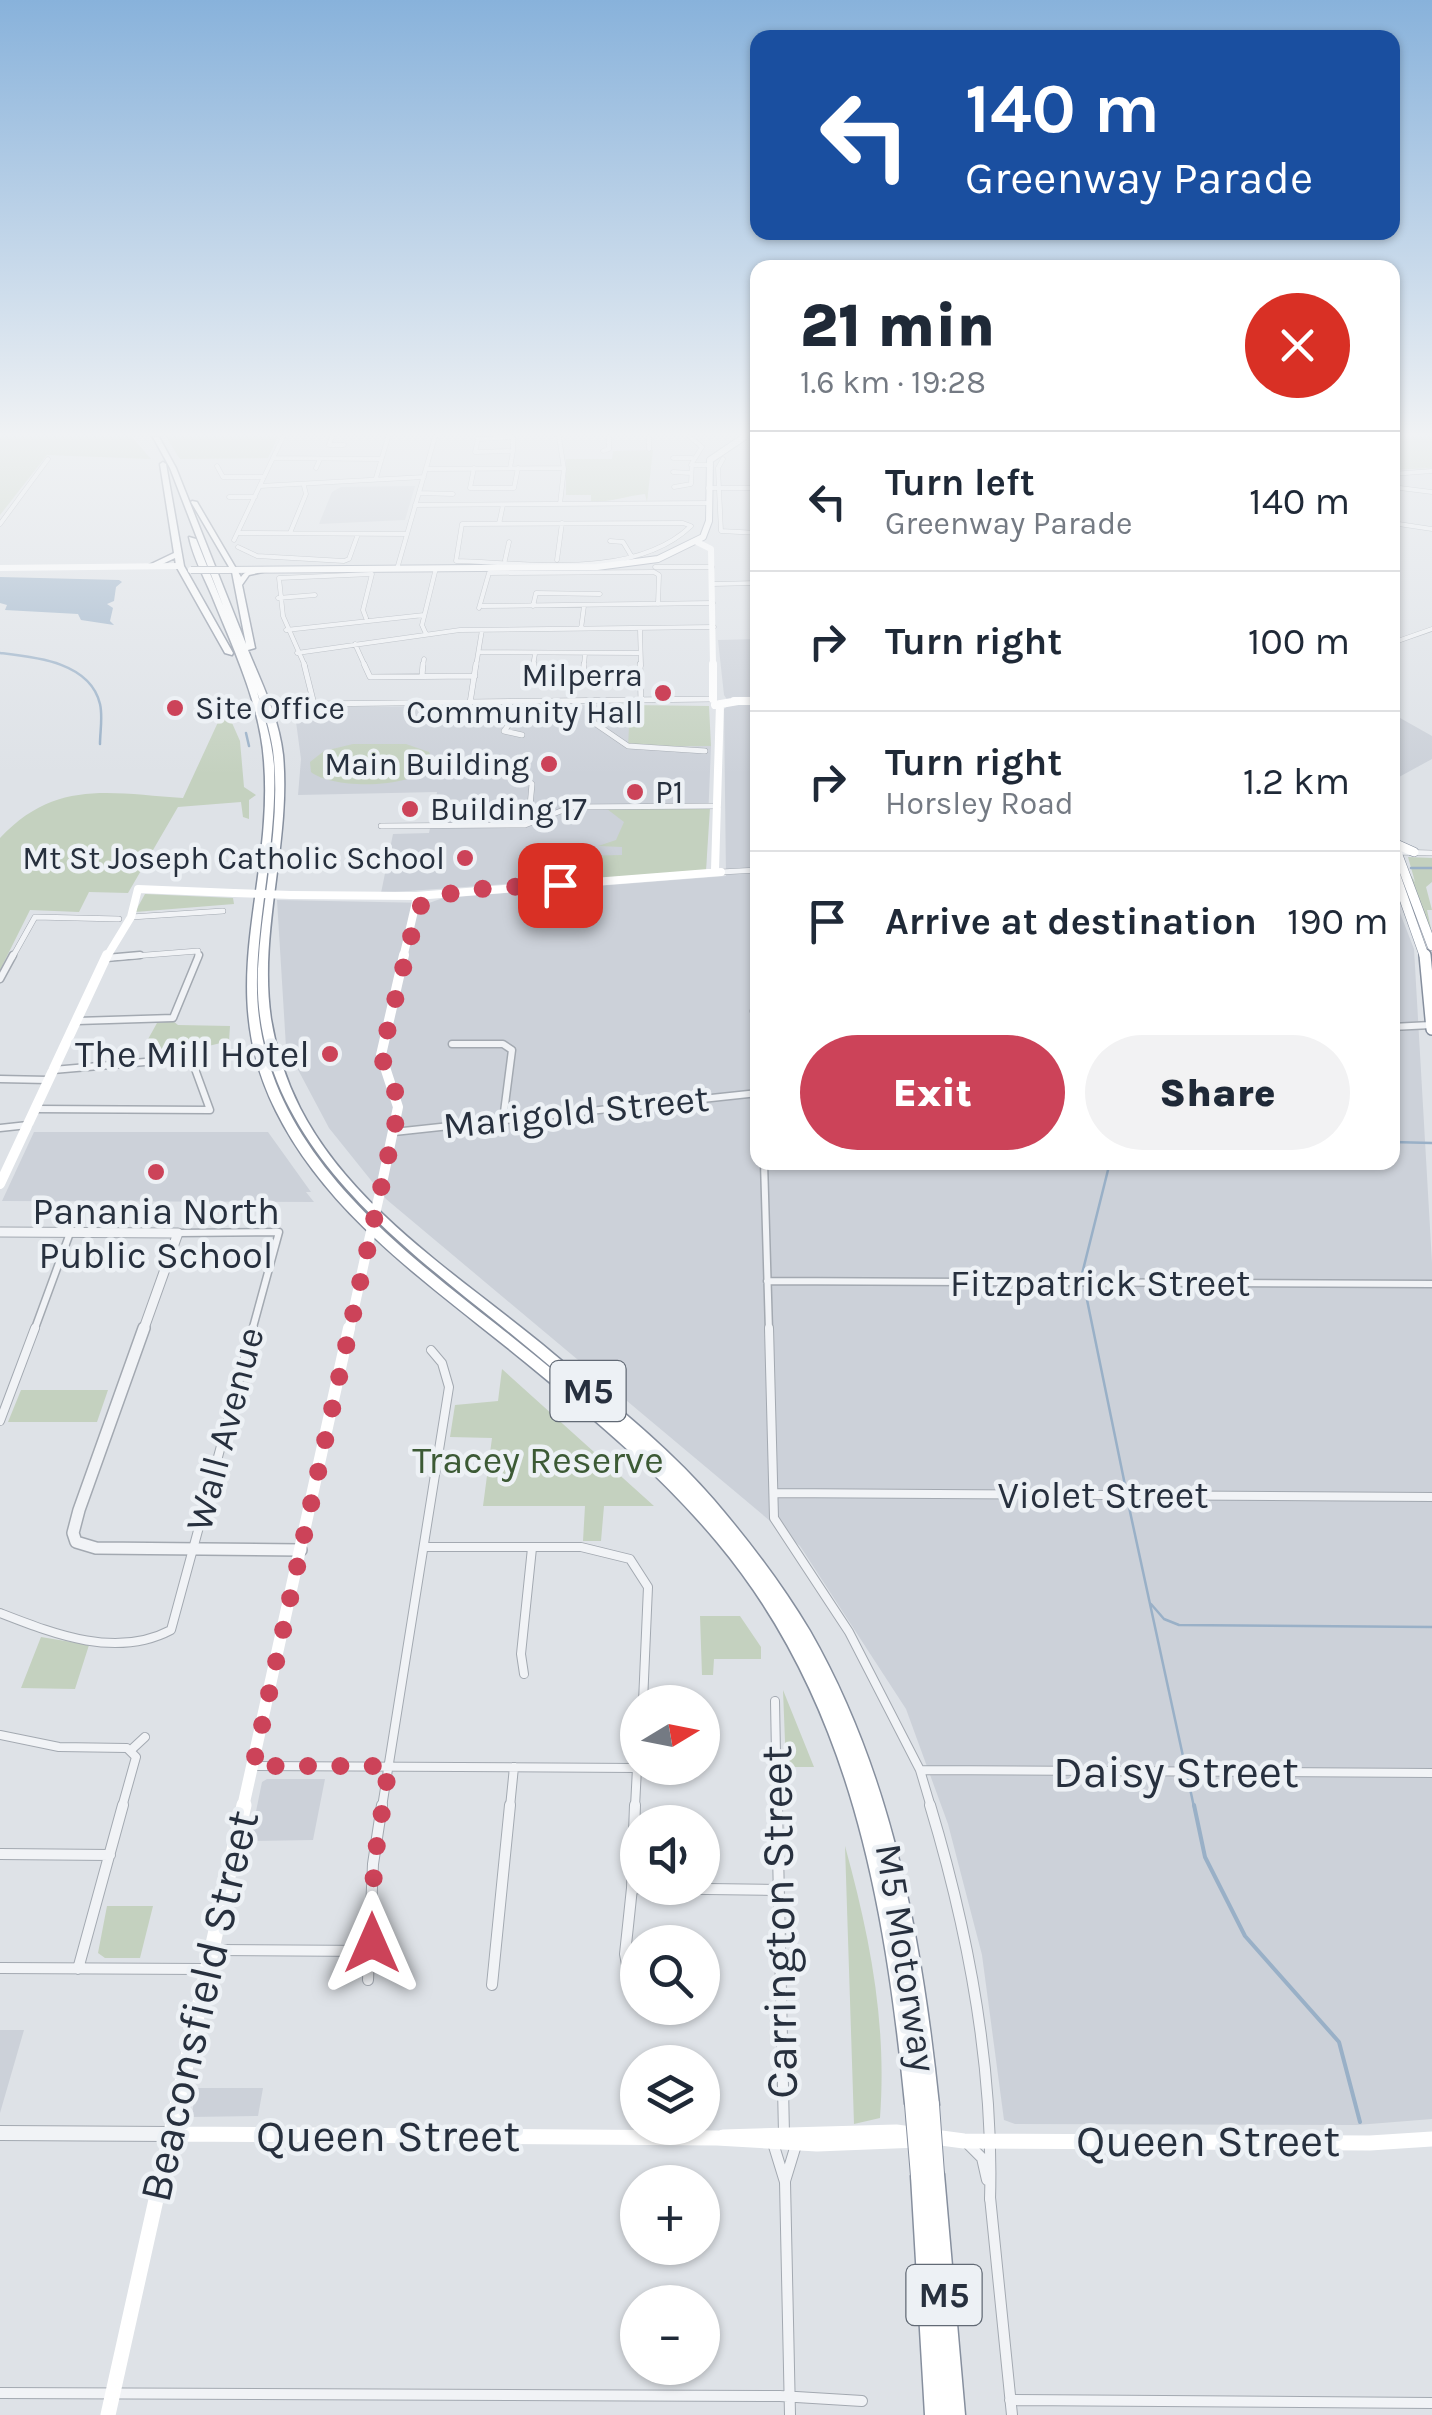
<!DOCTYPE html>
<meta charset="utf-8">
<style>
:root{--surface:#fff;--page:#f2f2f3;--text:#1f2937;--muted:#747a83;--line:#e0e1e3;--accent:#cc4359}
body{margin:0;font-family:Karla,sans-serif;background:var(--page);color:var(--text);height:100vh;display:flex;flex-direction:column;font-size:38px;white-space:nowrap}
*{box-sizing:border-box;margin:0}
p{font-size:32px;color:var(--muted)}
.icon{flex:none;width:55px;height:55px;fill:none;stroke:currentColor;stroke-width:2;stroke-linecap:round;stroke-linejoin:round}
.map{position:relative;flex:1;overflow:hidden}
.sheet{position:absolute;left:750px;top:260px;width:650px;height:910px;display:flex;flex-direction:column;background:var(--surface);border-radius:20px;box-shadow:0 2px 8px #0004}
.sheet>*{flex:none}
.guide{position:absolute;left:750px;top:30px;width:650px;height:210px;border-radius:20px;box-shadow:0 2px 8px #0004;background:#1a4fa0;color:#fff;overflow:hidden}
.needle{width:65px;rotate:80deg}
.fabs{position:absolute;left:620px;top:1685px;display:grid;gap:20px}
.fabs a{display:grid;place-items:center;width:100px;height:100px;border-radius:50%;background:var(--surface);box-shadow:0 2px 8px #0004;font-size:50px}
.pin{position:absolute;display:grid;place-items:center;width:85px;height:85px;color:#fff;margin:-42px;border-radius:20px;box-shadow:0 5px 15px #0006}
.me{position:absolute;width:110px;margin:-55px;rotate:0deg;stroke-linejoin:round;filter:drop-shadow(0 0 8px #0008)}
.turn{display:flex;align-items:center;gap:35px;height:210px;padding:0 50px;font-size:45px}
.turn .icon{width:130px;height:130px;stroke-width:2.5}
.turn b{display:block;font-size:70px;line-height:85px}
.round{display:grid;place-items:center;flex:none;width:105px;height:105px;border-radius:52px;background:var(--page)}
.overview{display:flex;align-items:center;justify-content:space-between;height:170px;padding:0 50px}
h1{font-size:60px;font-weight:800;line-height:75px}
.cta{display:flex;gap:20px;margin-top:auto;padding:20px 50px}
.cta a{flex:1;height:115px;border-radius:60px;background:var(--accent);color:#fff;font-size:40px;font-weight:800;line-height:115px;text-align:center}
.cta a+a{background:var(--page);color:var(--text)}
ul{padding:0;list-style:none}
li{display:flex;align-items:center;gap:30px;height:140px;padding:0 50px;border-top:2px solid var(--line)}
li div{flex:1}
li b{display:block;font-size:38px}
li em{font-style:normal}
.map>svg:first-child{display:block}
.built{fill:#ccd1d9}
.green{fill:#c4d1bf}
.water{fill:#99b0c7}
.lines{fill:none;stroke-linecap:round;stroke-linejoin:round}
.stream-far1{stroke:#99b0c7;stroke-width:2.5}
.stream{stroke:#99b0c7;stroke-width:4}
.minor-far4-casing{stroke:#a3a9b1;stroke-width:5}
.minor-far3-casing{stroke:#a3a9b1;stroke-width:6}
.minor-far2-casing{stroke:#a3a9b1;stroke-width:9}
.minor-far1-casing{stroke:#a3a9b1;stroke-width:10}
.minor-casing{stroke:#a3a9b1;stroke-width:12}
.tertiary-far2-casing{stroke:#a3a9b1;stroke-width:11}
.tertiary-far1-casing{stroke:#a3a9b1;stroke-width:14}
.tertiary-casing{stroke:#a3a9b1;stroke-width:16}
.primary-casing{stroke:#9ea6b3;stroke-width:8}
.trunk-far1-casing{stroke:#868f9e;stroke-width:10}
.trunk-casing{stroke:#868f9e;stroke-width:14}
.motorway-casing{stroke:#868f9e;stroke-width:3}
.minor-far4{stroke:#f1f3f6;stroke-width:4}
.minor-far3{stroke:#f1f3f6;stroke-width:5}
.minor-far2{stroke:#f1f3f6;stroke-width:6}
.minor-far1{stroke:#f1f3f6;stroke-width:8}
.minor{stroke:#f1f3f6;stroke-width:10}
.tertiary-far2{stroke:#f1f3f6;stroke-width:9}
.tertiary-far1{stroke:#f1f3f6;stroke-width:11}
.tertiary{stroke:#f1f3f6;stroke-width:14}
.secondary-far4{stroke:#fff;stroke-width:6}
.secondary-far3{stroke:#fff;stroke-width:8}
.secondary-far2{stroke:#fff;stroke-width:10}
.secondary-far1{stroke:#fff;stroke-width:12}
.secondary{stroke:#fff;stroke-width:15}
.primary{stroke:#fff;stroke-width:6}
.trunk-far1{stroke:#fff;stroke-width:9}
.trunk{stroke:#fff;stroke-width:11}
.motorway{fill:#fff;fill-rule:evenodd}
.primary-bridge-casing{stroke:#9ea6b3;stroke-width:8;stroke-linecap:butt}
.motorway-bridge-casing{stroke:#868f9e;stroke-width:22;stroke-linecap:butt}
.secondary-bridge-far1{stroke:#fff;stroke-width:8}
.secondary-bridge{stroke:#fff;stroke-width:10}
.primary-bridge{stroke:#fff;stroke-width:6}
.motorway-bridge{stroke:#fff;stroke-width:20}
.route{stroke:#cc4359;stroke-width:18;stroke-dasharray:0 32.4}
.poi-dot{fill:#cc4359;stroke:#edf1f5;stroke-width:4}
.labels{text-anchor:middle;dominant-baseline:central;stroke-width:9;stroke-linejoin:round;paint-order:stroke}
.far-poi-label{font-size:32px;fill:#27303e;stroke:#edf1f5;text-anchor:end}
.shield{fill:#edf1f5;stroke:#626a75;stroke-width:2.5}
.shield-label{font-size:35px;font-weight:bold;fill:#27303e}
.poi-label{font-size:38px;fill:#27303e;stroke:#edf1f5;text-anchor:end}
.street-label{font-size:38px;fill:#27303e;stroke:#edf1f5}
.park-label{font-size:38px;fill:#3c5a35;stroke:#edf1f5}
.near-street-label{font-size:45px;fill:#27303e;stroke:#edf1f5}
</style>
<div class="map">
<svg width="1432" height="2415" viewBox="0 0 1432 2415">
<rect width="100%" height="100%" fill="#dee2e7"/>
<path class="built" d="M415,486l-10,34 -86,4 13,-32 9,-5z
M757,639l1,523h634l1,-267 21,54 18,314v856l-75,6 -342,-1 -11,-4 -22,-165 -34,-131 -42,-115 -106,-163 -414,-347 -57,-71 -43,-81 -9,-147 152,3 14,-5 283,-22 -2,-167 6,-5 -6,-9 -6,-55z
M630,705l-1,42 82,-1 -5,124 -325,23 12,-59 36,-1 8,-41 -139,3 3,-36 -7,-52z
M1393,714l39,22v23l-33,18 -6,-1z
M34,1132h234l43,60h-5l8,10 -312,-1z
M267,1779h58l-12,61 -63,1 12,-59z
M0,2030h24l-24,83z
M197,2088h66l-5,28 -67,1z"/>
<path class="green" d="M0,437h132l19,22 -104,-4 -47,60z
M166,437h112l-10,21 -88,1z
M1393,437h39v31l-39,2z
M653,450l-6,52 -2,-8c-19,2 -33,8 -54,8v-7h-25v-36h46l1,-8z
M630,705l79,1 2,40 -83,1z
M225,707l15,34 4,46 12,8 -7,5v19l-6,-2 -2,-15 -63,5 -50,86 -39,-1 -10,20 -49,-2 -30,60v-132c55,-59 110,-45 183,-40z
M353,744h53l23,8 5,11c-16,26 -101,27 -123,9l-1,-10 14,-11z
M710,808l-4,62 -132,10 4,-24 44,-1v-8l-24,-1 18,-6 8,-18 -17,-13z
M1408,857l24,1v24l-6,5 6,23h-5l5,23 -23,-61 6,10z
M145,894l88,4 1,6 -99,8z
M173,1021l5,4 52,1 -1,15 -66,16 -16,-16 10,-18z
M502,1369l152,137h-50l-3,35h-18l2,-35h-102l9,-68 -42,-1 5,-32 43,-4z
M21,1390h87l-11,32h-89z
M700,1616h40l21,31v12h-47l-1,16h-11z
M41,1637l48,8 -14,44 -54,-1z
M783,1690l31,77h-28z
M845,1846c25,91 42,177 35,272l-26,6z
M107,1906h46l-13,52h-35l-7,-5z"/>
<path class="water" d="M0,577l119,3 3,2 -6,5 -2,14 -7,3 6,4 -3,13 4,4 -33,-5 -3,-6 -73,-4 2,-5 -7,-2z"/>
<g class="lines">
<path class="stream-far1" d="M0,653c35,4 90,9 100,51 3,13 0,27 0,40
M246,733l3,13
M1411,868h21
M1392,1142l40,1
M1082,1274l28,-112
M1085,1290l40,195
M1129,1507l65,300
M1151,1604l13,15 15,6 253,2"/>
<path class="stream" d="M1194,1805l11,52 40,79 94,106 21,80"/>
<defs>
<path id="minor-far4" d="M332,437l-3,8h15
M513,437v14l-38,1 3,-13z
M559,437l5,32 -4,35
M649,437v12
M603,451l6,-2v-12
M273,458l108,1
M673,458h19
M723,459l-5,9 3,63 37,2
M691,465h17
M217,466l6,11h41
M316,468l4,-9
M474,468l-4,20h44l4,-20
M510,468l3,-17
M426,469l138,-1
M673,472l18,1
M1392,474l40,-3
M376,478l12,-41
M260,486l164,-9
M674,487l17,-3 1,-21 10,-16 -12,-10
M1392,487l40,5
M708,488h50
M419,493l34,1
M229,497h26
M415,505l294,-2
M683,523l8,3c-56,54 -163,37 -235,35l6,-37z
M1392,523l40,6
M0,524l48,-65
M499,524l4,-19
M238,533l169,1
M290,533l16,-39 -2,-8
M234,540l49,-103
M610,541l13,1 9,15
M238,547l19,9 87,5 5,-2 9,-25
M505,560l4,-18
M557,560l5,-37
M655,567h57
M397,569l38,-132
M712,584l46,-1
M278,598l37,-3
M482,606l231,-3
M533,606l3,-13 64,1
M479,608l10,-35 165,-1 5,3 -1,29
M581,629l3,-23
M640,629l1,37
M286,630l138,-15
M426,634l-4,-9 14,-57
M1392,643l40,-14
M355,644l10,22
M479,652l159,1
M297,653l163,-23 254,-3
M305,666l-22,-50 -4,-38 93,-4 -9,36 3,8
M423,666l1,-7
M476,666l6,-36
M533,666l2,-12
M584,666l1,-13"/>
<path id="minor-far3" d="M304,664l10,40 398,-5
M364,664l6,13 105,-1
M640,664l1,38
M422,676l1,-12
M532,677l2,-13
M583,677l1,-13
M470,703l6,-39
M590,720l38,26 77,5
M522,735l-18,-4 22,-29
M521,775l11,9 -3,33 5,5
M381,826l144,-1 46,-18 147,-1
M1394,852l38,1
M721,872l37,-2
M131,917l92,-6
M12,958l23,-41 84,2
M108,958l90,-7v7"/>
<path id="minor-far2" d="M106,958l34,-3
M0,979l13,-24
M754,1011l4,10
M77,1021l96,-3 26,-63
M1392,1027l39,-2
M452,1044h51l9,6 -9,70
M0,1079l48,1
M36,1109l174,1 -19,-52 -138,12
M0,1128l28,-3
M394,1132l364,-39
M764,1162l5,169
M178,1233l101,-1 -27,99
M767,1281l665,3
M34,1331l36,-98"/>
<path id="minor-far1" d="M769,1328l5,190 75,114 71,138 11,37
M0,1421l35,-93
M774,1493l658,4
M424,1547h157l49,12 18,28 -5,115
M0,1613c54,21 116,46 171,17l82,-302
M524,1674l-3,-20 11,-106
M775,1701l2,106
M0,1735l59,12 68,1 9,9 -14,50
M131,1750l14,-13
M254,1766l383,2 -2,39
M920,1770l512,3
M382,1807l67,-420 -7,-24 -11,-13
M510,1807l4,-40"/>
<path id="minor" d="M635,1805l-3,83 146,2
M777,1805l7,329
M930,1805c38,126 64,262 60,395
M0,1854l110,1
M214,1950l157,1
M0,1968l204,1
M78,1969l45,-164
M368,1980l5,-116 9,-59
M630,1980l-5,-26 7,-66
M492,1985l18,-180
M773,2143l12,39 5,233
M968,2144l14,14 5,22
M785,2181l11,-36
M990,2197l22,218
M0,2393l780,3 82,5
M1010,2400l422,3"/>
<path id="tertiary-far2" d="M0,1232l178,1 -35,98"/>
<path id="tertiary-far1" d="M144,1328l-65,182 -6,23 3,9 20,6 205,2"/>
<path id="tertiary" d="M0,2133l171,1"/>
<path id="primary" d="M225,570l372,-3 61,-8 45,-22 6,-16 1,-61 34,-23"/>
<path id="trunk-far1" d="M1392,839l40,107
M1394,843l20,9
M1392,865l33,93"/>
<path id="trunk" d="M1425,955l7,74"/>
<path id="motorway" d="M153,437h6l17,31 70,176 -14,-72 -41,-70 1,-1 5,1 44,75c5,-8 22,-11 30,-7l-22,5 -7,10 13,63 -7,2c14,34 31,68 35,105 8,88 -25,176 -12,264 5,31 15,61 29,89 51,100 159,168 243,237 58,49 121,97 171,155 35,41 68,84 96,131 83,145 112,310 129,474l-3,7 -7,3 -7,-4 -7,3 -7,-3 -3,-7c-20,-200 -54,-402 -188,-562 -56,-67 -125,-125 -192,-180 -90,-74 -196,-144 -249,-251 -63,-125 -2,-225 -12,-350 -4,-57 -31,-113 -52,-165 -8,-19 -19,-39 -23,-59l7,2 28,69 -54,-140zM257,692c7,19 13,38 16,58 9,73 -11,146 -15,219 -7,162 127,264 241,355 37,30 74,61 110,93 -37,-31 -74,-62 -112,-92 -112,-88 -244,-189 -240,-348 2,-70 20,-140 17,-211 -2,-26 -10,-50 -17,-74z
M163,462l3,2 18,102 49,87 -1,2 -7,-2 -49,-87 -1,-8 -19,9 -7,-2 25,-12 -14,-89z
M934,2164l7,3 3,7 21,241h-40l-14,-239 3,-7 7,-3 5,2z"/>
</defs>
<use href="#minor-far4" class="minor-far4-casing"/>
<use href="#minor-far3" class="minor-far3-casing"/>
<use href="#minor-far2" class="minor-far2-casing"/>
<use href="#minor-far1" class="minor-far1-casing"/>
<use href="#minor" class="minor-casing"/>
<use href="#tertiary-far2" class="tertiary-far2-casing"/>
<use href="#tertiary-far1" class="tertiary-far1-casing"/>
<use href="#tertiary" class="tertiary-casing"/>
<use href="#primary" class="primary-casing"/>
<use href="#trunk-far1" class="trunk-far1-casing"/>
<use href="#trunk" class="trunk-casing"/>
<use href="#motorway" class="motorway-casing"/>
<use href="#minor-far4" class="minor-far4"/>
<use href="#minor-far3" class="minor-far3"/>
<use href="#minor-far2" class="minor-far2"/>
<use href="#minor-far1" class="minor-far1"/>
<use href="#minor" class="minor"/>
<use href="#tertiary-far2" class="tertiary-far2"/>
<use href="#tertiary-far1" class="tertiary-far1"/>
<use href="#tertiary" class="tertiary"/>
<path class="secondary-far4" d="M697,542l14,7 2,117
M0,568l180,-2"/>
<path class="secondary-far3" d="M713,664v35
M734,701h24
M715,705l23,-4
M715,870l5,-166
M291,895l125,1 305,-24
M106,958l25,-41 7,-28 96,4
M403,958l14,-60"/>
<path class="secondary-far2" d="M0,1184l107,-229
M381,1188l17,-81 -17,-52 23,-100
M349,1331l18,-82"/>
<path class="secondary-far1" d="M243,1807l106,-479"/>
<path class="secondary" d="M171,2134l546,4 100,6 102,-4
M723,2137l173,-5 68,9 406,2 62,-4
M108,2415l136,-610"/>
<use href="#primary" class="primary"/>
<use href="#trunk-far1" class="trunk-far1"/>
<use href="#trunk" class="trunk"/>
<use href="#motorway" class="motorway"/>
<defs>
<path id="primary-bridge" d="M191,570h34"/>
<path id="motorway-bridge" d="M915,2104l6,72
M929,2105l5,69"/>
</defs>
<use href="#primary-bridge" class="primary-bridge-casing"/>
<use href="#motorway-bridge" class="motorway-bridge-casing"/>
<path class="secondary-bridge-far1" d="M234,893l57,2"/>
<path class="secondary-bridge" d="M367,1249l14,-61"/>
<use href="#primary-bridge" class="primary-bridge"/>
<use href="#motorway-bridge" class="motorway-bridge"/>
</g>
<linearGradient id="sky" x2="0" y2="1"><stop stop-color="#88b2db"/><stop offset="0.56" stop-color="#f0f2f4"/><stop offset="1" stop-color="#f0f2f4" stop-opacity="0"/></linearGradient>
<rect width="1432" height="775" fill="url(#sky)"/>
<g class="lines">
<path class="route" d="M372,1943l2,-79 15,-98h-136l144,-650 -1,-22 -15,-38 37,-147c17,-24 111,-22 142,-24"/>
</g>
<g class="poi-dot">
<circle cx="663" cy="693" r="10"/>
<circle cx="175" cy="708" r="10"/>
<circle cx="549" cy="764" r="10"/>
<circle cx="635" cy="792" r="10"/>
<circle cx="410" cy="809" r="10"/>
<circle cx="465" cy="858" r="10"/>
<circle cx="330" cy="1054" r="10"/>
<circle cx="156" cy="1172" r="10"/>
</g>
<g class="labels">
<g class="far-poi-label">
<text x="643" y="675">Milperra<tspan x="643" dy="37">Community Hall</tspan></text>
<text x="195" y="708" text-anchor="start">Site Office</text>
<text x="529" y="764">Main Building</text>
<text x="655" y="792" text-anchor="start">P1</text>
<text x="430" y="809" text-anchor="start">Building 17</text>
<text x="445" y="858">Mt St Joseph Catholic School</text>
</g>
<g class="shield">
<rect x="550.5" y="1361" width="75" height="60" rx="8"/>
<rect x="906.5" y="2265" width="75" height="60" rx="8"/>
</g>
<g class="shield-label">
<text x="588" y="1391">M5</text>
<text x="944" y="2295">M5</text>
</g>
<g class="poi-label">
<text x="310" y="1054">The Mill Hotel</text>
<text x="156" y="1211" text-anchor="middle">Panania North<tspan x="156" dy="44">Public School</tspan></text>
</g>
<g class="street-label">
<text transform="translate(576 1112) rotate(-6)">Marigold Street</text>
<text x="1100" y="1283">Fitzpatrick Street</text>
<text transform="translate(225 1429) rotate(-75)">Wall Avenue</text>
<text x="1103" y="1495">Violet Street</text>
<text transform="translate(906 1958) rotate(81)">M5 Motorway</text>
</g>
<g class="park-label">
<text x="538" y="1460">Tracey Reserve</text>
</g>
<g class="near-street-label">
<text x="1176" y="1772">Daisy Street</text>
<text transform="translate(779 1922) rotate(-91)">Carrington Street</text>
<text transform="translate(199 2006) rotate(-77)">Beaconsfield Street</text>
<text x="388" y="2136">Queen Street</text>
<text x="1208" y="2141">Queen Street</text>
</g>
</g>
</svg>
<div class="fabs">
<a><svg class="needle" viewBox="-14 -14 28 28"><path d="M0-13l5 13h-10z" fill="#e53935"/><path d="M0 13l5-13h-10z" fill="#747a83"/></svg></a>
<a><svg class="icon" aria-label="sound" viewBox="0 0 24 24"><path d="M4 9h4l5-4v14l-5-4H4zM17 9q2 3 0 6"/></svg></a>
<a><svg class="icon" aria-label="search" viewBox="0 0 24 24"><circle cx="10" cy="10" r="6"/><path d="M15 15l6 6"/></svg></a>
<a><svg class="icon" aria-label="layers" viewBox="0 0 24 24"><path d="M12 4l9 5-9 5-9-5zM3 14l9 5 9-5"/></svg></a>
<a>+</a>
<a>−</a>
</div>
<div class="pin" style="left:560px;top:885px;background:#d93025"><svg class="icon" aria-label="arrive" viewBox="0 0 24 24"><path d="M6 21V4h12l-3 4 3 4H6"/></svg></div>
<svg class="me" style="left:372px;top:1943px" viewBox="-20 -20 40 40"><path d="M0-17L14 15 0 8-14 15z" fill="#cc4359" stroke="#fff" stroke-width="4"/></svg>
<div class="guide">
<div class="turn"><svg class="icon" aria-label="left" viewBox="0 0 24 24"><path d="M17 20v-9H6M10 6l-5 5 5 5"/></svg><div><b>140 m</b>Greenway Parade</div></div>
</div>
<section class="sheet">
<div class="overview"><div><h1>21 min</h1><p>1.6 km · 19:28</p></div><a class="round" style="background:#d93025;color:#fff"><svg class="icon" aria-label="close" viewBox="0 0 24 24"><path d="M6 6l12 12M18 6L6 18"/></svg></a></div>
<ul>
<li><svg class="icon" aria-label="left" viewBox="0 0 24 24"><path d="M17 20v-9H6M10 6l-5 5 5 5"/></svg><div><b>Turn left</b><p>Greenway Parade</p></div><em>140 m</em></li>
<li><svg class="icon" aria-label="right" viewBox="0 0 24 24"><path d="M7 20v-9h11M14 6l5 5-5 5"/></svg><div><b>Turn right</b></div><em>100 m</em></li>
<li><svg class="icon" aria-label="right" viewBox="0 0 24 24"><path d="M7 20v-9h11M14 6l5 5-5 5"/></svg><div><b>Turn right</b><p>Horsley Road</p></div><em>1.2 km</em></li>
<li><svg class="icon" aria-label="arrive" viewBox="0 0 24 24"><path d="M6 21V4h12l-3 4 3 4H6"/></svg><div><b>Arrive at destination</b></div><em>190 m</em></li>
</ul>
<div class="cta"><a>Exit</a><a>Share</a></div>
</section>
</div>
